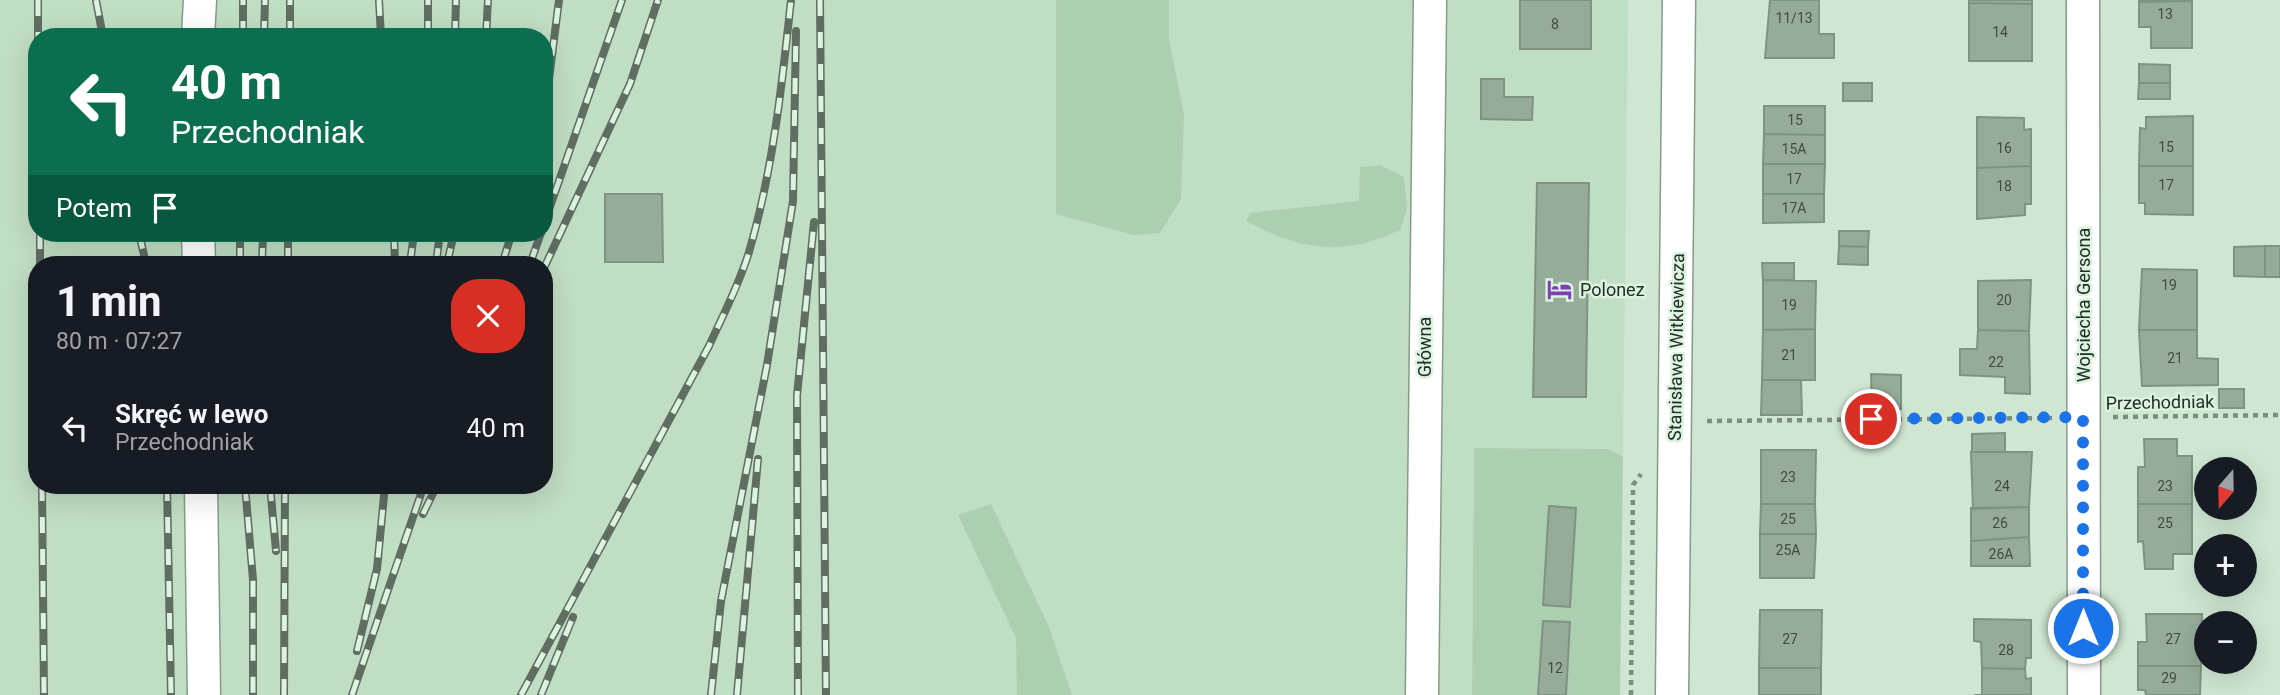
<!DOCTYPE html>
<html lang="pl">
<meta charset="utf-8">
<style>
:root{--surface:#171b24;--page:#20242c;--text:#f1f3f6;--muted:#9ea1a6}
body{margin:0;font-family:Roboto,sans-serif;background:var(--page);color:var(--text);height:100vh;display:flex;flex-direction:column;font-size:26px;white-space:nowrap}
*{box-sizing:border-box;margin:0}
p{font-size:23px;color:var(--muted)}
.icon{flex:none;width:38px;height:38px;fill:none;stroke:currentColor;stroke-width:2;stroke-linecap:round;stroke-linejoin:round}
.map{position:relative;flex:1;overflow:hidden}
.sheet{position:absolute;left:28px;top:256px;width:525px;height:238px;display:flex;flex-direction:column;background:var(--surface);border-radius:28px;box-shadow:0 7px 28px #0002}
.sheet>*{flex:none}
.hud{position:absolute;left:28px;top:28px;width:525px;height:214px;border-radius:28px;box-shadow:0 7px 28px #0002;background:#0b6e4f;color:#fff;overflow:hidden}
.needle{width:46px;rotate:200deg}
.tools{position:absolute;left:2194px;top:457px;display:grid;gap:14px}
.tools a{display:grid;place-items:center;width:63px;height:63px;border-radius:50%;background:var(--surface);box-shadow:0 7px 28px #0002;font-size:35px}
.pin{position:absolute;display:grid;place-items:center;width:60px;height:60px;color:#fff;margin:-30px;border:4px solid #fff;border-radius:50%;box-shadow:0 2px 7px #0007}
.me{position:absolute;width:77px;margin:-38px;rotate:0deg;stroke-linejoin:round;filter:drop-shadow(0 0 5px #0008)}
.turn{display:flex;align-items:center;gap:24px;height:147px;padding:0 28px;font-size:32px}
.turn .icon{width:91px;height:91px;stroke-width:2.5}
.turn b{display:block;font-size:49px;line-height:60px}
.then{display:flex;align-items:center;height:66px;padding:0 28px;background:#0003;gap:14px;font-size:26px}
.round{display:grid;place-items:center;flex:none;width:74px;height:74px;border-radius:28px;background:var(--page)}
.summary{display:flex;align-items:center;justify-content:space-between;height:119px;padding:0 28px}
h1{font-size:42px;font-weight:700;line-height:52px}
ul{padding:0;list-style:none}
li{display:flex;align-items:center;gap:21px;height:105px;padding:0 28px}
li div{flex:1}
li b{display:block;font-size:26px}
li em{font-style:normal}
.map>svg:first-child{display:block}
.built{fill:#c0dec4;fill-rule:evenodd}
.green{fill:#accfb1}
.building{fill:#96ac99;stroke:#7e9481;stroke-width:2}
.lines{fill:none;stroke-linecap:round;stroke-linejoin:round}
.minor-casing{stroke:#869c89;stroke-width:35}
.path{stroke:#7c8c7e;stroke-width:4.5;stroke-dasharray:5 5;stroke-linecap:butt}
.minor{stroke:#fff;stroke-width:32}
.rail-casing{stroke:#606e62;stroke-width:8}
.rail{stroke:#dbf3df;stroke-width:5;stroke-dasharray:16;stroke-linecap:butt}
.route{stroke:#1a73e8;stroke-width:12;stroke-dasharray:0 21.6}
.labels{text-anchor:middle;dominant-baseline:central;stroke-width:5;stroke-linejoin:round;paint-order:stroke}
.number-label{font-size:14px;fill:#404d42}
.poi-label{font-size:18px;fill:#242d25;stroke:#dbf3df;text-anchor:start}
.street-label{font-size:18px;fill:#242d25;stroke:#dbf3df}
</style>
<div class="map">
<svg width="2280" height="695" viewBox="0 0 2280 695">
<rect width="100%" height="100%" fill="#cee6d2"/>
<path class="built" d="M0,0h1628l-5,456 -16,-7h-133l-2,246h-1472zM37,37h507v196h-507zM37,264h507v221h-507z"/>
<path class="green" d="M1056,0h113v39l15,76 -3,84 -21,34 -27,2 -77,-21z
M1380,165l24,12 3,32 -7,21c-58,27 -98,21 -154,-9l4,-8 109,-12 1,-34z
M1474,448l133,1 16,7 -3,239h-148z
M991,504l58,123 23,68h-55l-1,-57 -58,-123z"/>
<path class="building" d="M1520,0h71v49h-71z
M1770,0h49v34h15v24h-69z
M1969,0h63v4l-63,-1z
M2139,0h53v1l-53,1z
M2192,1v47h-41v-21h-12v-25z
M1969,3l63,1v57h-63z
M2139,64l31,1v18h-31z
M1481,79h23v18h29l-1,23 -51,-1z
M1843,83h29v18h-29z
M2139,83h31v16h-32z
M1764,106h61v29l-61,-1z
M2193,116v50h-54l1,-38 6,1v-12z
M1977,117l47,1v12l7,-1v37l-54,2z
M1764,134l61,1v29h-62z
M1763,164h62l-1,30h-61z
M2031,166v38h-6v11l-48,4v-51z
M2139,166h54v49l-48,-1v-11h-6z
M1537,183h52l-3,214h-53z
M605,194h57l1,68h-58z
M1763,194h61v28l-61,1z
M1839,231h30l-1,16 -29,-1z
M1839,246l29,1v18l-30,-1z
M2265,246v31l-31,-1v-29z
M2265,246h15v31h-15z
M1762,263h32v17h-31z
M2142,269l55,1v60h-58z
M1763,280l53,1 -1,48 -52,1z
M2031,280l-2,51 -51,-1v-49z
M1815,329v51h-53l1,-50z
M1978,330l51,1 1,63 -25,-1v-16l-45,-2v-26h17z
M2139,330h58v28l21,1v26l-76,1z
M1871,374l30,1v34h-29z
M1762,380h39l1,35h-41z
M2219,389h25v19h-25z
M2005,433v19h-33v-18z
M2144,439h33v17h15v48h-54v-37h7z
M1761,450h55l-1,54h-54z
M1971,452h61l-3,55 -56,2z
M1761,504h54l1,30h-56z
M2138,504h54v50h-19v15h-28l-2,-28 -5,1z
M1549,506l27,2 -6,99 -27,-2z
M2029,507v30l-58,4v-33z
M1760,534h56l-2,44h-54z
M2029,537l1,29h-59v-25z
M1760,610h62l-1,58h-62z
M2146,614h56l-1,52h-63v-24h9z
M1974,619l57,1v38h-5l-1,11 -43,-1 -1,-26 -7,-1z
M1543,621l27,1 -4,73h-28z
M2138,666h63l-1,29h-54l-1,-5h-7z
M1759,668h62v27h-62z
M1982,668l43,1 1,10 5,-1v17h-57h8z"/>
<g class="lines">
<defs>
<path id="minor" d="M2083,0l1,695
M198,37l2,-37
M198,233l1,31
M201,485l3,210
M1422,695l8,-695
M1672,695l7,-695"/>
</defs>
<use href="#minor" class="minor-casing"/>
<path class="path" d="M2113,417l167,-2
M1707,421l345,-3
M1631,695l2,-210 8,-11"/>
<use href="#minor" class="minor"/>
<defs>
<path id="rail" d="M38,0v37
M96,0l7,37
M379,0l2,37
M820,0l6,695
M243,37v-37
M264,37l1,-37
M290,37v-37
M428,37v-37
M455,37l1,-37
M486,37l2,-37
M544,119l15,-119
M544,224l78,-224
M40,233v31
M139,233l7,31
M394,233l1,31
M240,264v-31
M262,264l1,-31
M288,264v-31
M410,264l4,-31
M436,264l4,-31
M447,264l7,-31
M502,264l10,-31
M530,264l11,-31
M544,268l86,-184 28,-84
M42,485l2,210
M167,485l4,210
M245,485l8,95v115
M270,485l6,66
M423,514l14,-29
M357,651l20,-82 8,-84
M284,695l1,-210
M352,695l72,-210
M521,695l188,-349c14,-31 30,-61 40,-94 24,-82 33,-167 42,-252
M541,695l32,-78
M711,695l10,-94 46,-236 26,-164 3,-170
M737,695l21,-236
M798,695l-1,-299 17,-174"/>
</defs>
<use href="#rail" class="rail-casing"/>
<use href="#rail" class="rail"/>
</g>
<g class="lines">
<path class="route" d="M1871,419l212,-2v211"/>
</g>
<defs>
<symbol id="hotel-bare" viewBox="-9 -9 18 18"><path d="M-6-4.5h1.5V1H6V5H4.5V3h-9V5H-6ZM-4 0a1.8 1.8 0 1 1 3.6 0ZM.5 0V-2.5h3Q6-2.5 6 0Z" fill="#7d3eb3" stroke="#dbf3df" stroke-width="2.5" paint-order="stroke"/></symbol>
</defs>
<g fill-rule="evenodd">
<use href="#hotel-bare" x="1542" y="272" width="35" height="35"/>
</g>
<g class="labels">
<g class="number-label">
<text x="2165" y="14">13</text>
<text x="1794" y="18">11/13</text>
<text x="1555" y="24">8</text>
<text x="2000" y="32">14</text>
<text x="1795" y="120">15</text>
<text x="2166" y="147">15</text>
<text x="2004" y="148">16</text>
<text x="1794" y="149">15A</text>
<text x="1794" y="179">17</text>
<text x="2166" y="185">17</text>
<text x="2004" y="186">18</text>
<text x="1794" y="208">17A</text>
<text x="2169" y="285">19</text>
<text x="2004" y="300">20</text>
<text x="1789" y="305">19</text>
<text x="1789" y="355">21</text>
<text x="2175" y="358">21</text>
<text x="1996" y="362">22</text>
<text x="1788" y="477">23</text>
<text x="2002" y="486">24</text>
<text x="2165" y="486">23</text>
<text x="1788" y="519">25</text>
<text x="2000" y="523">26</text>
<text x="2165" y="523">25</text>
<text x="1788" y="550">25A</text>
<text x="2001" y="554">26A</text>
<text x="1790" y="639">27</text>
<text x="2173" y="639">27</text>
<text x="2006" y="650">28</text>
<text x="1555" y="668">12</text>
<text x="2169" y="678">29</text>
</g>
<g class="poi-label">
<text x="1580" y="289">Polonez</text>
</g>
<g class="street-label">
<text transform="translate(2083 305) rotate(-90)">Wojciecha Gersona</text>
<text transform="translate(1424 347) rotate(-90)">Główna</text>
<text transform="translate(1676 347) rotate(-89)">Stanisława Witkiewicza</text>
<text transform="translate(2160 402) rotate(-1)">Przechodniak</text>
</g>
</g>
</svg>
<div class="tools">
<a><svg class="needle" viewBox="-14 -14 28 28"><path d="M0-13l5 13h-10z" fill="#e53935"/><path d="M0 13l5-13h-10z" fill="#9ea1a6"/></svg></a>
<a>+</a>
<a>−</a>
</div>
<div class="pin" style="left:1871px;top:419px;background:#d93025"><svg class="icon" aria-label="arrive" viewBox="0 0 24 24"><path d="M6 21V4h12l-3 4 3 4H6"/></svg></div>
<svg class="me" style="left:2083px;top:628px" viewBox="-20 -20 40 40"><circle r="17" fill="#1a73e8" stroke="#fff" stroke-width="3"/><path d="M0-11L8 9 0 5-8 9z" fill="#fff"/></svg>
<div class="hud">
<div class="turn"><svg class="icon" aria-label="left" viewBox="0 0 24 24"><path d="M17 20v-9H6M10 6l-5 5 5 5"/></svg><div><b>40 m</b>Przechodniak</div></div>
<div class="then">Potem<svg class="icon" aria-label="arrive" viewBox="0 0 24 24"><path d="M6 21V4h12l-3 4 3 4H6"/></svg></div>
</div>
<section class="sheet">
<div class="summary"><div><h1>1 min</h1><p>80 m · 07:27</p></div><a class="round" style="background:#d93025;color:#fff"><svg class="icon" aria-label="close" viewBox="0 0 24 24"><path d="M6 6l12 12M18 6L6 18"/></svg></a></div>
<ul>
<li><svg class="icon" aria-label="left" viewBox="0 0 24 24"><path d="M17 20v-9H6M10 6l-5 5 5 5"/></svg><div><b>Skręć w lewo</b><p>Przechodniak</p></div><em>40 m</em></li>
</ul>
</section>
</div>
